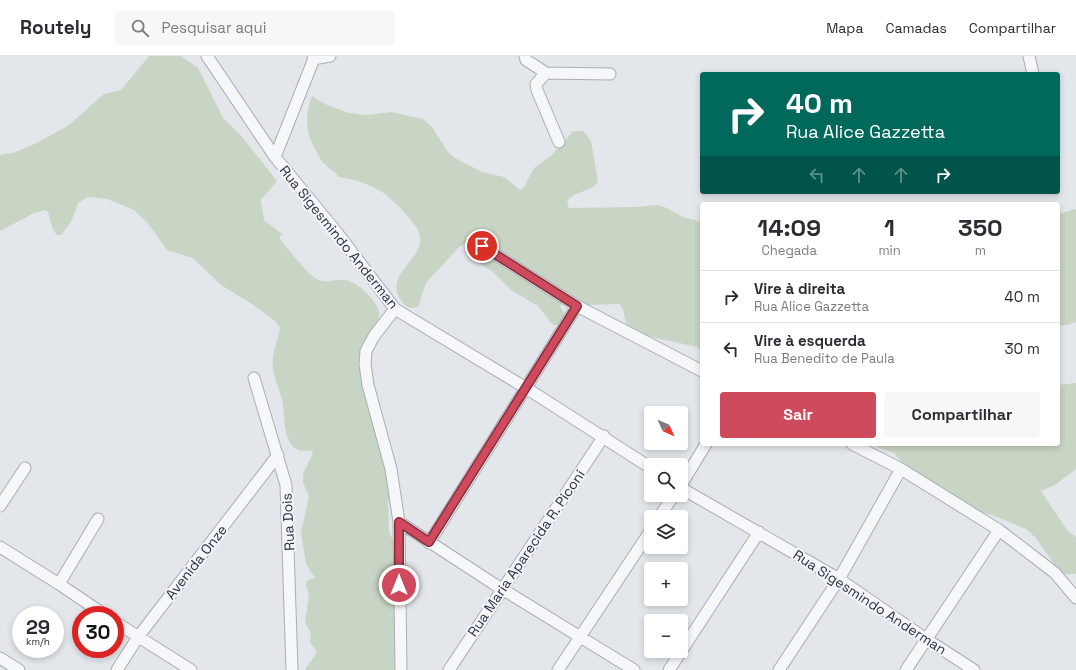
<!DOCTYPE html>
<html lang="pt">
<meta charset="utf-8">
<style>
:root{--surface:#fff;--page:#f7f7f7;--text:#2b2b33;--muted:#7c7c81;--line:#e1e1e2;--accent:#ce4a5c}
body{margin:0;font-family:"Space Grotesk",sans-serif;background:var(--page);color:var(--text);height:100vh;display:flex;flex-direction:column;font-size:15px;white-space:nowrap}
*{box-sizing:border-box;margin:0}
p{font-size:13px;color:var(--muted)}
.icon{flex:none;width:22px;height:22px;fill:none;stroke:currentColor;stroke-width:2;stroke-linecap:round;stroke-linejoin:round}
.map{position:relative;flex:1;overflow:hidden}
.side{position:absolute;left:700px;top:146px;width:360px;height:244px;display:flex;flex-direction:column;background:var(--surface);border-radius:4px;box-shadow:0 2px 6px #0003}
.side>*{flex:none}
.guide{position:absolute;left:700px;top:16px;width:360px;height:122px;border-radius:4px;box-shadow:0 2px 6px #0003;background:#00695c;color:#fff;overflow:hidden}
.needle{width:26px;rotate:134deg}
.fabs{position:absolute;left:644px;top:350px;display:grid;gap:8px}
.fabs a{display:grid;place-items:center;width:44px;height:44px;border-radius:4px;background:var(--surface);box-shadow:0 2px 6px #0003;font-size:20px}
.speed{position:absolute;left:12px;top:550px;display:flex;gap:8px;font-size:20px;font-weight:700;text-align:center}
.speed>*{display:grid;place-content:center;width:52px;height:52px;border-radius:50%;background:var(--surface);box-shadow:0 2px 6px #0003;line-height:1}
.speed small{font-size:10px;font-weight:400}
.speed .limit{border:6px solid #d22;background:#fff;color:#111}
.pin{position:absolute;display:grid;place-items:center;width:34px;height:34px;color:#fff;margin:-17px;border:2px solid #fff;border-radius:50%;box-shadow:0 1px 4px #0007}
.me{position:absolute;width:44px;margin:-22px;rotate:0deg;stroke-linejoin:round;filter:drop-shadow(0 0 3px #0008)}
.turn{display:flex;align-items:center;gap:14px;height:84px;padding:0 20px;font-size:18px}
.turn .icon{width:52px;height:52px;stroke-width:2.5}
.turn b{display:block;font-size:28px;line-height:34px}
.lanes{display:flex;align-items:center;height:38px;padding:0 20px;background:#0003;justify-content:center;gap:20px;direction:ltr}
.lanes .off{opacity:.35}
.eta{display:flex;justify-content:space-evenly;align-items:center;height:68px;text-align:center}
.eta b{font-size:24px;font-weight:800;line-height:28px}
.button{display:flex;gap:8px;margin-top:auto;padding:8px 20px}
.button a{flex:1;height:46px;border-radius:4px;background:var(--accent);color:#fff;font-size:16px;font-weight:800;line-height:46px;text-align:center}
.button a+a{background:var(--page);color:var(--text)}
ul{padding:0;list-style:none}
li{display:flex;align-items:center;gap:12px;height:52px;padding:0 20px;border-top:1px solid var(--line)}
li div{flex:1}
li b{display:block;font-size:15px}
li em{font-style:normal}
header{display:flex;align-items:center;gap:24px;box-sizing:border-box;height:56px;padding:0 20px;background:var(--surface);border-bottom:1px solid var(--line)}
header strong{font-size:19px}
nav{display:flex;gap:22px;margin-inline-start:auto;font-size:14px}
.search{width:280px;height:36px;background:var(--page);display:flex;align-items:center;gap:10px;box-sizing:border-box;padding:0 14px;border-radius:4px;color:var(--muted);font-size:15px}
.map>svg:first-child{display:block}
.green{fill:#c8d5c4}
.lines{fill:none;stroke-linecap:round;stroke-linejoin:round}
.minor-casing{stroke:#a8adb5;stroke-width:13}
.minor{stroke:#f6f7f9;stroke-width:11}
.route-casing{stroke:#86303c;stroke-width:10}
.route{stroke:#ce4a5c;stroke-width:7}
.labels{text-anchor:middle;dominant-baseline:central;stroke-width:4;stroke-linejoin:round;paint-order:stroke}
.street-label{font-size:14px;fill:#2b3343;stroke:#f3f5f8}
</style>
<header>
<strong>Routely</strong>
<div class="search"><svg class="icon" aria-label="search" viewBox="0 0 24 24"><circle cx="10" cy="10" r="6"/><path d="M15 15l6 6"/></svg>Pesquisar aqui</div>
<nav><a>Mapa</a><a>Camadas</a><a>Compartilhar</a></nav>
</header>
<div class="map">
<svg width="1076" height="614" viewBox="0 0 1076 614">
<rect width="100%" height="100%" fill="#e3e6eb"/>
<path class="green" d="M149,0h32l17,12 25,50 20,20 34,43 -16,19 3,20 19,15 -3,1v3c9,11 24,31 35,39 10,7 19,0 30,2 9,2 14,6 20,12 23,21 14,30 0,52l20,113 1,17 6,10 -4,20 1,27 14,36 -5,19 -3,53 5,31h-95l12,-18 -7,-10 1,-9 -6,-11 4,-26 -3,-12 2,-4 7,-2 -9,-14 -5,-31 8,-37 -6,-13v-9l10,-21 -2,-3c-30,7 -25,-31 -29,-50 -3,-13 -11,-27 -9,-42 1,-10 5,-20 7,-30l-4,-6 -21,-16 -34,-21 -28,-27 -26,-8 -20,-28 -13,-12 -26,-11 -20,-2 -10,6 -7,19 -10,13h-4l-4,-5 -5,-18 -4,-2 -10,3 -34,18v-76l13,-2 24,-10 32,-18 35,-31 17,-4z
M312,40l15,9 22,8 18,2 25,-3 31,7 9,8 16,25 7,6 27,14 22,5 16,13 4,-3 10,-19 17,-12 22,-25h10l8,10 7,41c-8,11 -24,8 -31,20l2,6 69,-1 19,-2 10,3 16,9 19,5v130l-5,-5 -63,-14 -8,-10 -3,-14 -4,-5 -34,1 -21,-3 -4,4 4,7 -1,8 -4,4h-6l-15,-19 -27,-16 -19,-19 -21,-13 -1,-3 2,-1 21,3 3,-1 -2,-12 -5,-5h-16l-14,8 -33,36 -8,24c-6,2 -10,1 -14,-3 -25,-29 20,-42 16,-68 -1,-11 -28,-37 -38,-44 -13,-8 -28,-13 -43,-15 -5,-6 -10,-9 -16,-14 -3,-4 -5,-9 -8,-14 -10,-18 -10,-33 -3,-53z
M1076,153v113l-9,3 -9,1v-112z
M1076,327v86l-21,16 -14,6 26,39 9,7v37h-11l-9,-7 -20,-29 -10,-9 -34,-14 -35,-9 -39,-25 -24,-28 -25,-9h189v-59z"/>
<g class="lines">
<defs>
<path id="minor" d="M207,0l68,101 64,78 56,74 131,79 125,80
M525,0l1,4 20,13 64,1
M1029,0l4,18
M313,3l17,-3
M546,17l-10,11 1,6 22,52
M275,101l40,-101
M482,190l95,60 125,65
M395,253l-21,27 -8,15 -1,13 3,21 23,84 8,53 2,148
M254,322l32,107 6,185
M852,388l49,25 98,61 56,43 21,25
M681,429l25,-41
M681,432l158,91 87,60 48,31
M0,450l25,-38
M659,461l15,-22
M399,466l95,62 140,86
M429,487l148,-237
M0,491l59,37 46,31
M59,528l39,-65
M115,566l76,48
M0,602l19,12
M117,614l21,-33 140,-182
M449,614l155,-234
M558,614l93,-140
M669,614l90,-138
M779,614l60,-91 62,-110
M906,614l93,-140"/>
</defs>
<use href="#minor" class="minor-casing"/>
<use href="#minor" class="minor"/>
</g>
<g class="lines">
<defs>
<path id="route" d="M399,529v-63l30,20 148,-236 -95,-60"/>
</defs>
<use href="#route" class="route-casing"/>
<use href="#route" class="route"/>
</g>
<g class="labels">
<g class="street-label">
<text transform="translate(339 181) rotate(51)">Rua Sigesmindo Anderman</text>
<text transform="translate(288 466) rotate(-93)">Rua Dois</text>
<text transform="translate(526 497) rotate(-56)">Rua Maria Aparecida R. Piconi</text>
<text transform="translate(196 506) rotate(-52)">Avenida Onze</text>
<text transform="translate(870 546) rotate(33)">Rua Sigesmindo Anderman</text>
</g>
</g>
</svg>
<div class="fabs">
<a><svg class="needle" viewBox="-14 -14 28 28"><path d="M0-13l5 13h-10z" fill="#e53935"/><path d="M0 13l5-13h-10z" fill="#7c7c81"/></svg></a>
<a><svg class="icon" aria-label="search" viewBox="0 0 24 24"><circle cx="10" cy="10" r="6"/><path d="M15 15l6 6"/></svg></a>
<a><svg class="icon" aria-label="layers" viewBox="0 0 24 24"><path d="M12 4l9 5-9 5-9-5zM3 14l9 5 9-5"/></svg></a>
<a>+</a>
<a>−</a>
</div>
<div class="speed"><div>29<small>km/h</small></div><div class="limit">30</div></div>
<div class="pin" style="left:482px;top:190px;background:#d93025"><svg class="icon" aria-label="arrive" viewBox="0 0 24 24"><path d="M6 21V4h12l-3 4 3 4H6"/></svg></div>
<svg class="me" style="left:399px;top:529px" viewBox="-20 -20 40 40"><circle r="17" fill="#ce4a5c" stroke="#fff" stroke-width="3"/><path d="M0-11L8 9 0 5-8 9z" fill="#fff"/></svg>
<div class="guide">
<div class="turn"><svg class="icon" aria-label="right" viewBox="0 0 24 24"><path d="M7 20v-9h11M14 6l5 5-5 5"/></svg><div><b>40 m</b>Rua Alice Gazzetta</div></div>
<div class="lanes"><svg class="icon off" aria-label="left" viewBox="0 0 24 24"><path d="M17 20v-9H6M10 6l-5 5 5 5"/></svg><svg class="icon off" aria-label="ahead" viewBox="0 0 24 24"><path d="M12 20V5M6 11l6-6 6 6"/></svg><svg class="icon off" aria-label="ahead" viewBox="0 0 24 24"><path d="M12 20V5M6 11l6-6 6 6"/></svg><svg class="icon" aria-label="right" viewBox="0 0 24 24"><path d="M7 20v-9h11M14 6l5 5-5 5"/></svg></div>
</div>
<section class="side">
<div class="eta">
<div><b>14:09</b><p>Chegada</p></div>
<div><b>1</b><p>min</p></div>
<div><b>350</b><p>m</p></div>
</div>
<ul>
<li><svg class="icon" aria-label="right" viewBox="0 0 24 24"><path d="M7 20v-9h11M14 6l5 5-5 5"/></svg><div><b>Vire à direita</b><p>Rua Alice Gazzetta</p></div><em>40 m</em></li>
<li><svg class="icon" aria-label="left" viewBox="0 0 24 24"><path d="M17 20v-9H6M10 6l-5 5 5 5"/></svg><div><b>Vire à esquerda</b><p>Rua Benedito de Paula</p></div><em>30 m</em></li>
</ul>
<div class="button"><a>Sair</a><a>Compartilhar</a></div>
</section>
</div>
